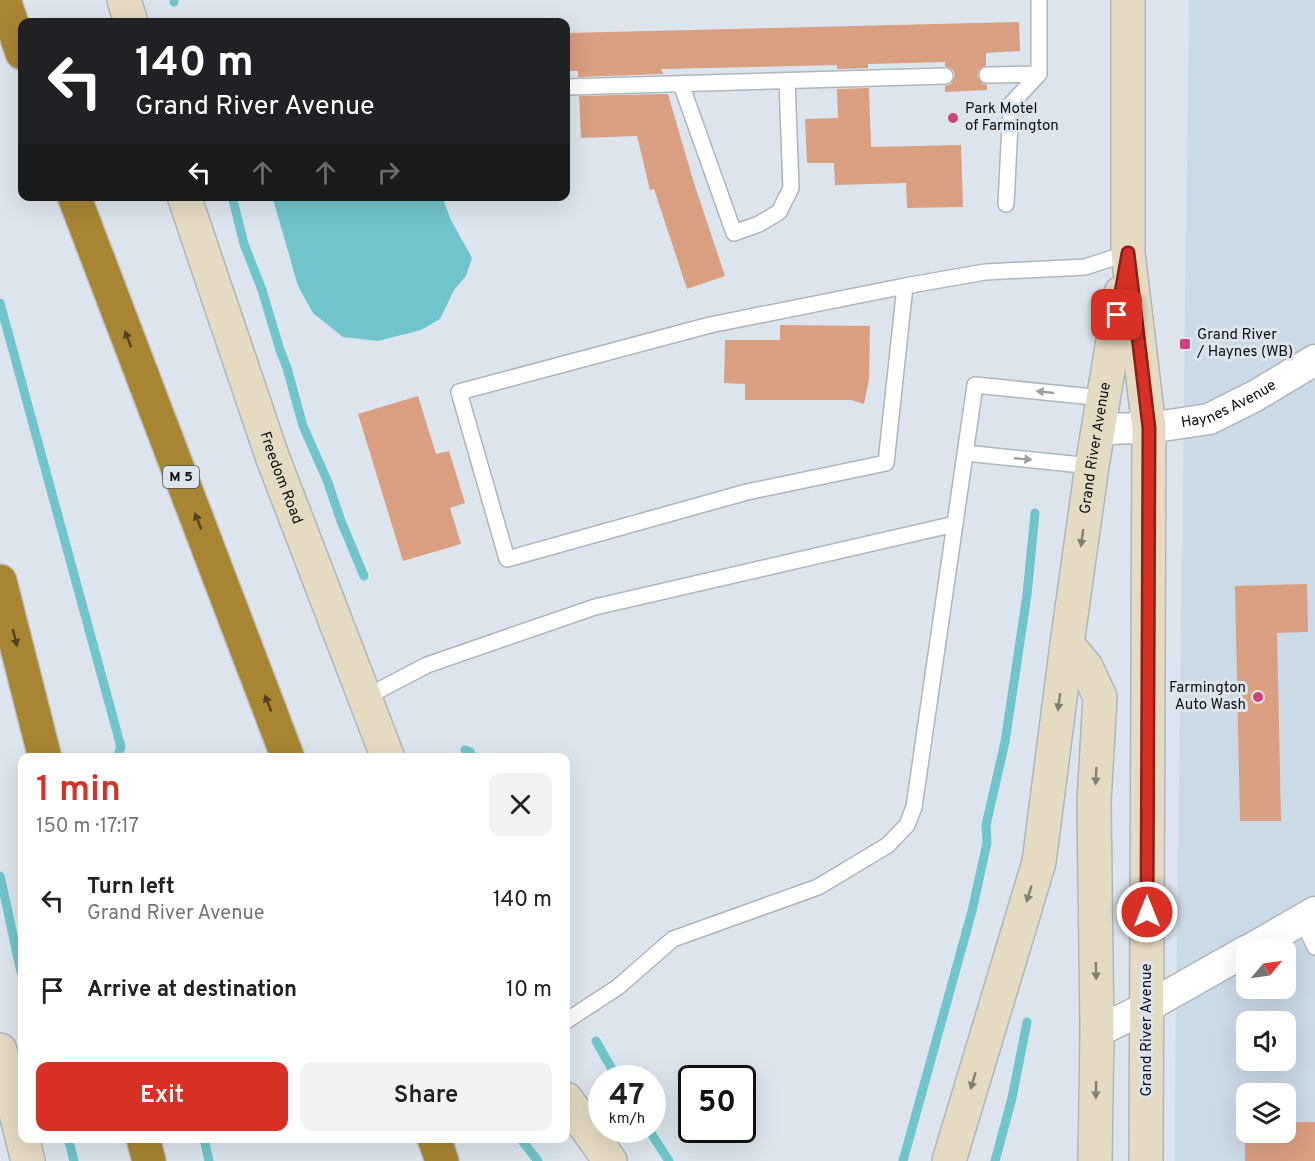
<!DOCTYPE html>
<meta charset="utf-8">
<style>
:root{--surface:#fff;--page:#f2f2f2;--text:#202124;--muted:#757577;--accent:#d93025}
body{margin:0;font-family:Overpass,sans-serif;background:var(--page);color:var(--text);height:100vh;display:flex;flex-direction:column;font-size:22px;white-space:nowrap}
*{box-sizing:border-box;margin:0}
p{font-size:20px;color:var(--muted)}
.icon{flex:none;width:33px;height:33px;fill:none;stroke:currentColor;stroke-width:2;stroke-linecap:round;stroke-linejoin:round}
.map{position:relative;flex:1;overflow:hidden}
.details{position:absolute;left:18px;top:753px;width:552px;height:390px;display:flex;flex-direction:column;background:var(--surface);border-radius:12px;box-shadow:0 6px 24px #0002}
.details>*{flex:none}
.hud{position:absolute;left:18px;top:18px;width:552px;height:183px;border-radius:12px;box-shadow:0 6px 24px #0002;background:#202124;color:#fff;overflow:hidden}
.needle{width:39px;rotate:61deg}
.fabs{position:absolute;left:1236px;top:939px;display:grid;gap:12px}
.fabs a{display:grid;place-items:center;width:60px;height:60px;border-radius:12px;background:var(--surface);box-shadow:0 6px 24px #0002;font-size:30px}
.speed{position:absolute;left:588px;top:1065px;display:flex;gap:12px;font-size:30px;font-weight:700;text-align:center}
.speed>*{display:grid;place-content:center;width:78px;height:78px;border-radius:50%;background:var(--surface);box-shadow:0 6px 24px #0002;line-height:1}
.speed small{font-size:15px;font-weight:400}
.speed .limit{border:3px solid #111;border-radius:9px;background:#fff;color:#111}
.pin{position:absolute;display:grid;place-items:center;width:51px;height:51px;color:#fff;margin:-26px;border-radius:12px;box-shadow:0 3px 9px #0006}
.me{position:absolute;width:66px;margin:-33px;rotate:0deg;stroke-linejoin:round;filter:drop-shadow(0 0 4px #0008)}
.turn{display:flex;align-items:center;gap:21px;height:126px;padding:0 18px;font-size:27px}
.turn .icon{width:78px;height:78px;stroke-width:2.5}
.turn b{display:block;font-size:42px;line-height:51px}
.lanes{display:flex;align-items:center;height:57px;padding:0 18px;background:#0003;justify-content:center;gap:30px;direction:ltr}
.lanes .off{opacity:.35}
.round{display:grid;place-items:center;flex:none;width:63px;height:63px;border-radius:12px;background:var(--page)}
.overview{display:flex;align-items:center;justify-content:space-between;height:102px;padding:0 18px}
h1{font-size:36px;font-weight:600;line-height:45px;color:var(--accent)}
.primary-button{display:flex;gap:12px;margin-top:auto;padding:12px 18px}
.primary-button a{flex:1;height:69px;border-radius:12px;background:var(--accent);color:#fff;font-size:24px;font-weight:600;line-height:69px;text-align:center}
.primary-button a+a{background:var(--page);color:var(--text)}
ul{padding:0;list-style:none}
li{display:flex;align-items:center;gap:18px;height:90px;padding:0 18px}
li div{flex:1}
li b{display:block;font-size:22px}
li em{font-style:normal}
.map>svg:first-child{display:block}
.built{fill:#cbdae7;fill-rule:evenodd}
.water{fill:#6fc5cb}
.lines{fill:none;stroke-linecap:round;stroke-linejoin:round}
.stream{stroke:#6fc5cb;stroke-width:9}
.building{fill:#da9e80}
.lane-casing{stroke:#adb5bd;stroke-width:18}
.street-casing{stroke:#adb5bd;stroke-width:33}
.secondary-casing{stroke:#adb5bd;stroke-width:36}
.highway-casing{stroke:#c0c1c1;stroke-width:36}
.lane{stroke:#fff;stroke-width:15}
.street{stroke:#fff;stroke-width:30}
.secondary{stroke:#e5dac2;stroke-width:33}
.highway{stroke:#a78533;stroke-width:33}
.oneway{fill:#524421}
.oneway2{fill:#9e9fa0}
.oneway3{fill:#837f73}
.route-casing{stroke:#8d1f18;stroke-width:15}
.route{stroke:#d93025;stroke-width:10}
.poi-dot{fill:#cc437b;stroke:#dce5ed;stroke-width:2}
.labels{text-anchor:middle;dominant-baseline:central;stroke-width:6;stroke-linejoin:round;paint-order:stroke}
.shield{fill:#dce5ed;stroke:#4a4f54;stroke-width:1.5}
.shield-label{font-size:14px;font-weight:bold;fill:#0c0f12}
.poi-label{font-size:15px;fill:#0c0f12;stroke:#dce5ed;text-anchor:start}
.street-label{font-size:15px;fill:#0c0f12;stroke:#dce5ed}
</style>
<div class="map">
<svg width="1315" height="1161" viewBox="0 0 1315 1161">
<rect width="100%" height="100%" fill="#dce5ed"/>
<path class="built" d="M1189,0h126v1161h-141zM1246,950h40v38h-40zM1246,1022h40v38h-40zM1246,1094h40v38h-40z"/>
<path class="water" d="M277,196l165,1 9,23 21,38 -6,18 -12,14 -14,29 -19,11 -43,11 -35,-4 -30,-24 -15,-27 -25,-87z"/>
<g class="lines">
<path class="stream" d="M174,0v2
M232,196l12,48 18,46 18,60 7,18 16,58 24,54 14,41 23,55
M0,303l121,444 -4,11
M465,750l5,2 3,6
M0,876c8,34 14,66 22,100
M596,1041l21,37
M649,1130l20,31
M68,1138l6,23
M204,1138l5,23
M520,1138l18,23
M903,1161l69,-250 15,-68 -1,-18 19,-83 22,-147 8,-82
M995,1161l17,-63 15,-76"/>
</g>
<path class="building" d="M1019,22l1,29 -34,2v12l-7,5 -2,6 5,7 5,2v5l-42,2v-6l6,-2 4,-8 -2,-6 -8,-4v-4l-77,2v4l-31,1v-4l-176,4 2,5 -85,3v-6h-12v-38z
M869,88l2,59 90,-2 2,62 -56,1 -1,-25 -71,2 -1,-22h-27l-2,-44 33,-1 -1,-29z
M668,94l25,86 32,96 -38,13 -33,-100 -4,1 -13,-54 -56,2 -2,-42z
M780,325l90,1 -1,53 -5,25 -13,-4h-106v-16l-21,-1 1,-43h55z
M418,396l18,58 13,-3 16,52 -15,5 11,36 -58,17 -45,-147z
M1307,584l1,48 -31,1 4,188h-41l-5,-235z
M1245,1121l1,11h40v-10h29v39h-70z"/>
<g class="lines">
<defs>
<path id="lane" d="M987,75l52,-1
M681,84l53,149 25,-9 20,-12 12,-24 -4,-107
M566,87l379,-11
M1006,204l5,-100 28,-30v-74
M905,286l-19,177 -139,29 -240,67 -48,-167 251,-67 195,-39 80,-14 100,-5 43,-14
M965,453l127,13
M366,697l61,-32 168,-58 360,-83
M1302,919l13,28
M566,1021l52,-34 55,-48 145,-52 70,-42 19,-20 7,-18 61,-422 128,13"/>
<g id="street">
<path id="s1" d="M1098,429l51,-1 60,-9 46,-23 60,-36"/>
<path d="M1249,950l66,-38"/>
<path d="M1097,1032l50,-25 99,-56"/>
</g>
<g id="secondary">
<path d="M124,0l7,22"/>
<path d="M1128,0v253l21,175 -3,733"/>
<path id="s2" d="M184,196l88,260 116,302"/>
<path d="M1067,644l19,23 14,30 -6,105 3,230 -2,129"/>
<path d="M0,1050l28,111"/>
<path d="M566,1099l44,62"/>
<path id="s3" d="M949,1161l90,-299 28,-218 25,-178 29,-173"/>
</g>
<path id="highway" d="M4,0l18,53
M74,196l214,562
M0,581l45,177
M143,1138l6,23
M434,1138l8,23"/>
</defs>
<use href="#lane" class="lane-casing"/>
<use href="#street" class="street-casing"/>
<use href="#secondary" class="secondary-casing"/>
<use href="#highway" class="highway-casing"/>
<use href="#lane" class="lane"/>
<use href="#street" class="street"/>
<use href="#secondary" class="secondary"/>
<use href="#highway" class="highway"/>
</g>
<defs><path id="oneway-solid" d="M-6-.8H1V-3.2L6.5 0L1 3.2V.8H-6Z" transform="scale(1.5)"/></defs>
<g class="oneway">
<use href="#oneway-solid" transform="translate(128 339) rotate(-111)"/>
<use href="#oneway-solid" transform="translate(198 521) rotate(-111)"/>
<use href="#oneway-solid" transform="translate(15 638) rotate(76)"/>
<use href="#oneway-solid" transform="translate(268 703) rotate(-111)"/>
</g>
<g class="oneway2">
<use href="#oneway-solid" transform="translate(1045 392) rotate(-174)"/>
<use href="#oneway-solid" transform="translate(1023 459) rotate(5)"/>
</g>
<g class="oneway3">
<use href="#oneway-solid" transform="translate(1082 538) rotate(98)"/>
<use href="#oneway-solid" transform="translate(1059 702) rotate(97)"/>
<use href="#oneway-solid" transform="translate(1096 776) rotate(93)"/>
<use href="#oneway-solid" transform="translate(1029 894) rotate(107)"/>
<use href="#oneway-solid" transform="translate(1096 971) rotate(89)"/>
<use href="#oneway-solid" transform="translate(973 1081) rotate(107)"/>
<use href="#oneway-solid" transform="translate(1096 1090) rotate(91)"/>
</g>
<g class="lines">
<defs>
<path id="route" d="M1117,315l11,-62 21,175 -2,484"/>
</defs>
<use href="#route" class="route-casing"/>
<use href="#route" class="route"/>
</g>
<g class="poi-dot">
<circle cx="953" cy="118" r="6"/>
<rect x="1179" y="338" width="12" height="12" rx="3"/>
<circle cx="1258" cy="697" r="6"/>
</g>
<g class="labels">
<rect class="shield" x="163" y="466" width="36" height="22" rx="4.5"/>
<g class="shield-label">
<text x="181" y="477">M 5</text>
</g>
<g class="poi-label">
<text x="965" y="109">Park Motel<tspan x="965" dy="17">of Farmington</tspan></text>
<text x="1197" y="335">Grand River<tspan x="1197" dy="17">/ Haynes (WB)</tspan></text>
<text x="1246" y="688" text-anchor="end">Farmington<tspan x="1246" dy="17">Auto Wash</tspan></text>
</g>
<g class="street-label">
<text stroke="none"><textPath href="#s1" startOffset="135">Haynes Avenue</textPath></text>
<text stroke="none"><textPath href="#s3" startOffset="730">Grand River Avenue</textPath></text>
<text stroke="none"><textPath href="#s2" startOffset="298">Freedom Road</textPath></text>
<text transform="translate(1147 1030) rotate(-90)">Grand River Avenue</text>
</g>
</g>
</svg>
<div class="fabs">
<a><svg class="needle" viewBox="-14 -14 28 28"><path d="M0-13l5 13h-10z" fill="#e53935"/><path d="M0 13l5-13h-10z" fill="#757577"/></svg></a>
<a><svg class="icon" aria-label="sound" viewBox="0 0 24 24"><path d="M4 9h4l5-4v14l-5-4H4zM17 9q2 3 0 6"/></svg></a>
<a><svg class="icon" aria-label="layers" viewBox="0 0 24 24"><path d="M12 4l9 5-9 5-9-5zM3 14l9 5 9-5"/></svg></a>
</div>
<div class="speed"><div>47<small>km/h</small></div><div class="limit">50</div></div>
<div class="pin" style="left:1117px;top:315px;background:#d93025"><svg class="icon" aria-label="arrive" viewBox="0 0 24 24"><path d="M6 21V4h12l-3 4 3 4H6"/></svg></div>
<svg class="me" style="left:1147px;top:912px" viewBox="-20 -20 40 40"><circle r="17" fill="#d93025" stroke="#fff" stroke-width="3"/><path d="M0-11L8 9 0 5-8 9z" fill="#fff"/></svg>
<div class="hud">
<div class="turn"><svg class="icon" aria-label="left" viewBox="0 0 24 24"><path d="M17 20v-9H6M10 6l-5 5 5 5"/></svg><div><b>140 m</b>Grand River Avenue</div></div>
<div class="lanes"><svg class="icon" aria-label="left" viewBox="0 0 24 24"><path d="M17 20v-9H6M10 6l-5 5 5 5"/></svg><svg class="icon off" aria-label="ahead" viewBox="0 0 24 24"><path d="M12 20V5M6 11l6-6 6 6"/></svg><svg class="icon off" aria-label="ahead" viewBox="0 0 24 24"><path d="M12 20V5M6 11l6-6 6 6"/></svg><svg class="icon off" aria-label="right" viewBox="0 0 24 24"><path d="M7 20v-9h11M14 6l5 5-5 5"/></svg></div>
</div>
<section class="details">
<div class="overview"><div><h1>1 min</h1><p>150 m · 17:17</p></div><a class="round"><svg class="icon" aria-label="close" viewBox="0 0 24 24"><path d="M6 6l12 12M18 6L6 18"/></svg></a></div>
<ul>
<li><svg class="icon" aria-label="left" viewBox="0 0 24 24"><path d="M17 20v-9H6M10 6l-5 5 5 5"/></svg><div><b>Turn left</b><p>Grand River Avenue</p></div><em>140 m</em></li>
<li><svg class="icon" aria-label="arrive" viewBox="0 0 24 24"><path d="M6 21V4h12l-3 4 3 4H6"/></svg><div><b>Arrive at destination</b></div><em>10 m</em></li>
</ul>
<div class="primary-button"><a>Exit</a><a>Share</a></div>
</section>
</div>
